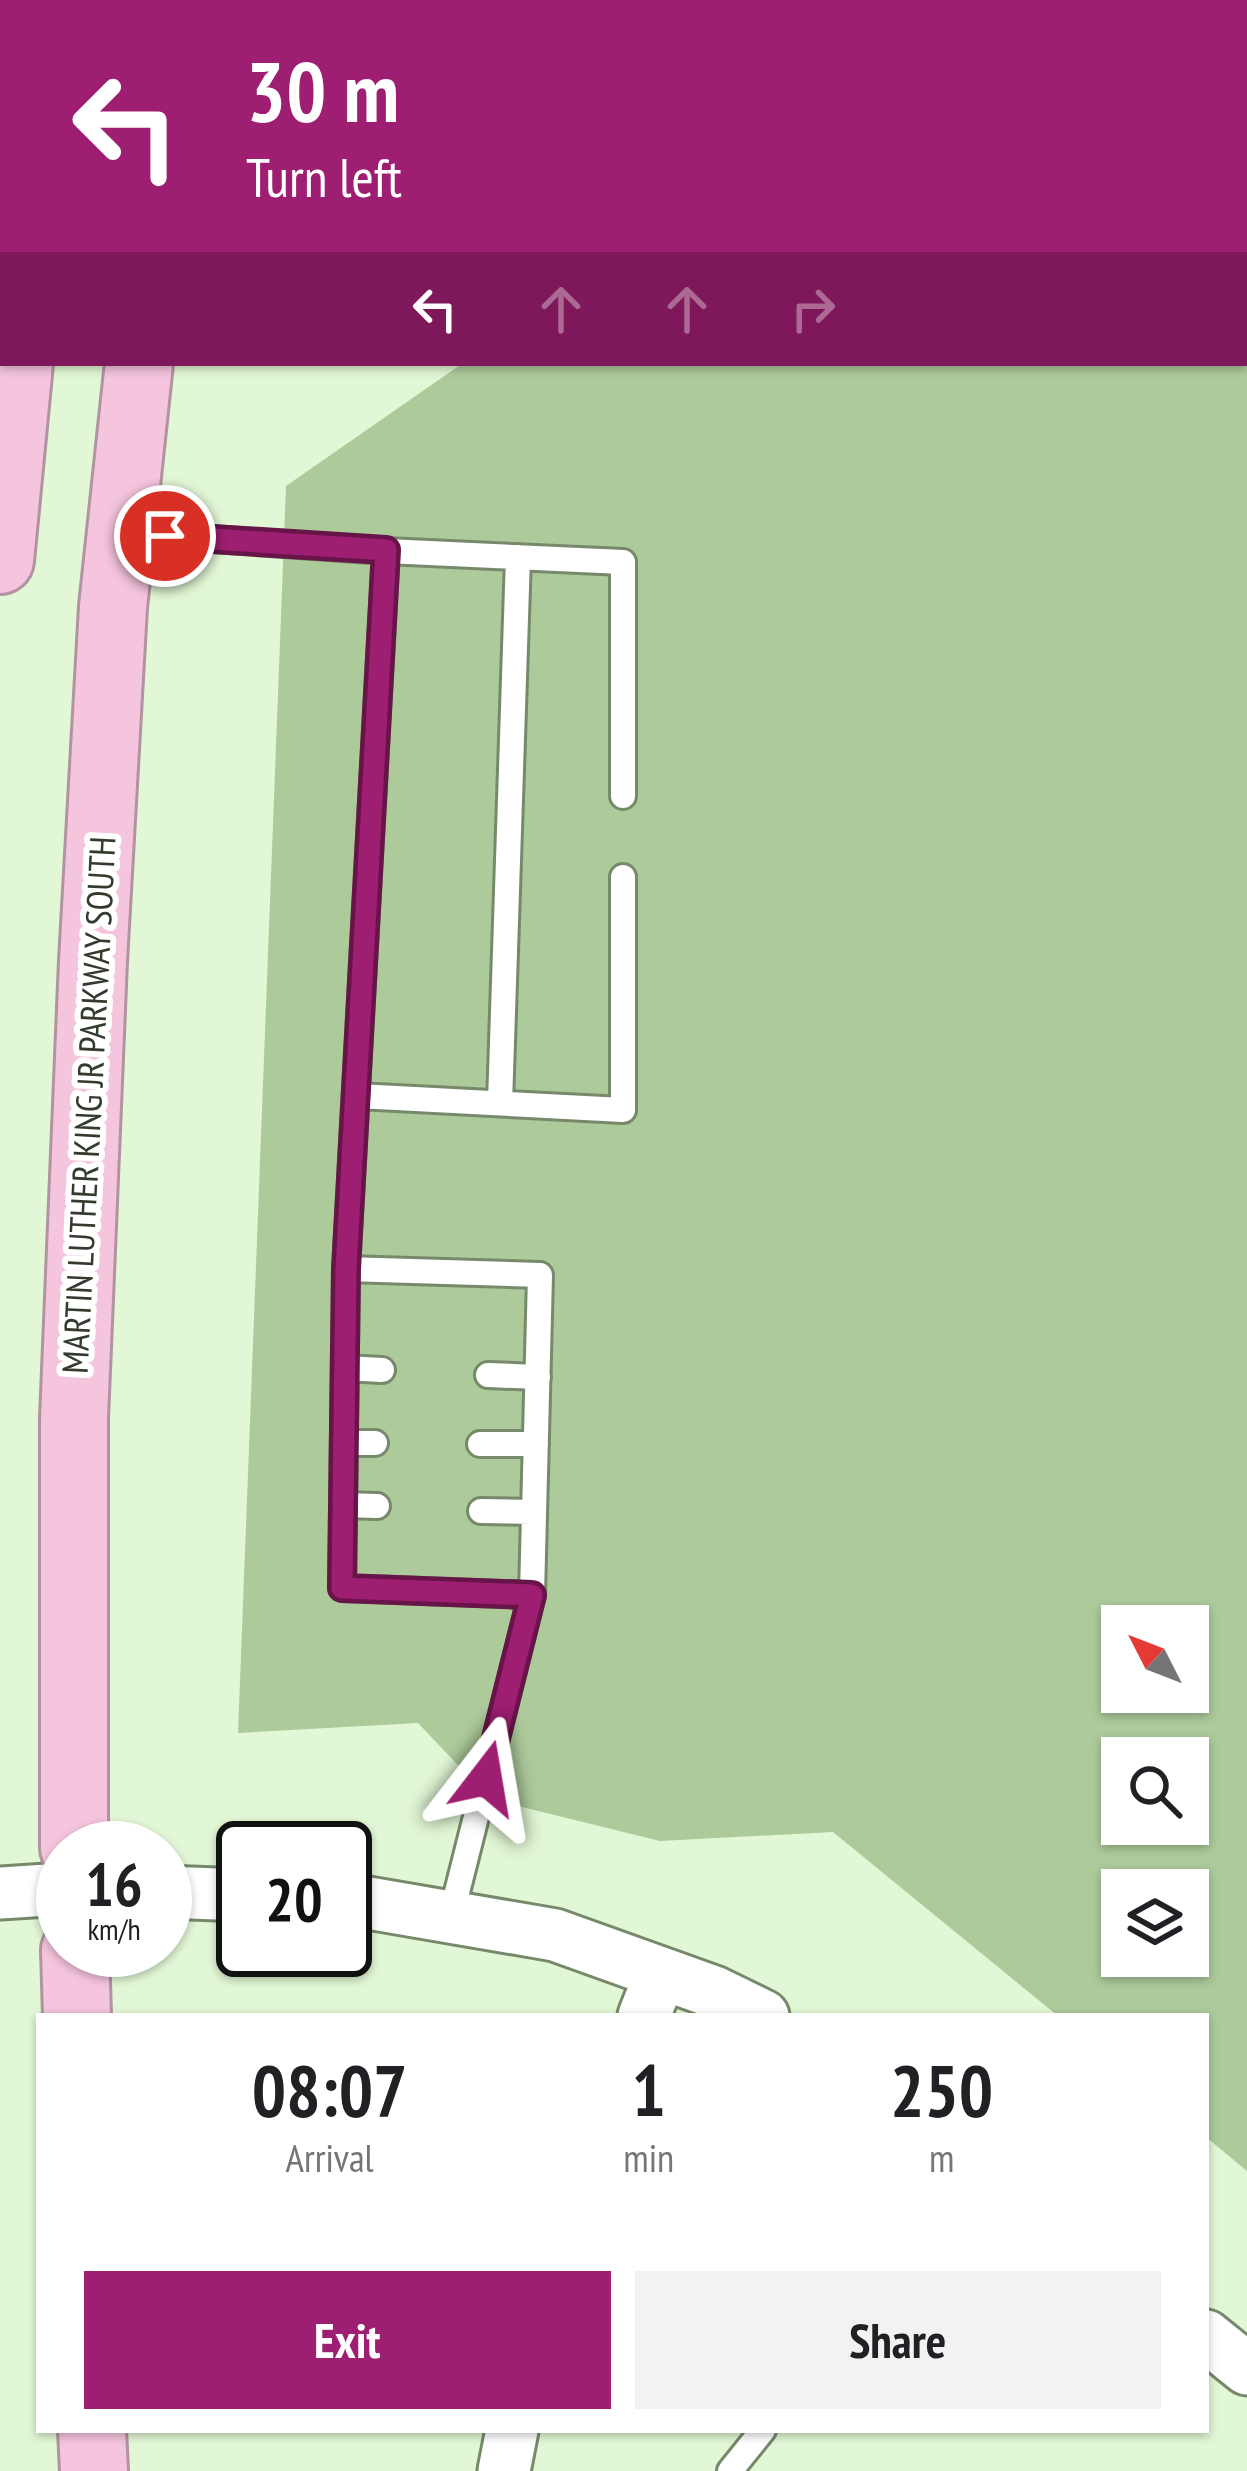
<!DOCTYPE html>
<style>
:root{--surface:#fff;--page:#f2f2f2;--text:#202124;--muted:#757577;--accent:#9e1e71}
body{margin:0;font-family:"PT Sans Narrow",sans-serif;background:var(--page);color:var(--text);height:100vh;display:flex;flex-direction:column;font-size:45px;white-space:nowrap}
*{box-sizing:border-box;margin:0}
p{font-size:39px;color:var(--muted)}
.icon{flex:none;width:66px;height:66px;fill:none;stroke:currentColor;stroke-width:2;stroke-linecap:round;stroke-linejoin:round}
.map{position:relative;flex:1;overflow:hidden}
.panel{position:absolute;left:36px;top:2013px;width:1173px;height:420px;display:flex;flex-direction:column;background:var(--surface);border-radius:0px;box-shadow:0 3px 9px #0004}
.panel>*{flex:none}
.hud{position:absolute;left:0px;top:0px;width:1248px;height:366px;box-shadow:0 3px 9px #0004;background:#9e1e71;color:#fff;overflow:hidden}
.needle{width:78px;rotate:312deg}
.buttons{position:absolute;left:1101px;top:1605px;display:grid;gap:24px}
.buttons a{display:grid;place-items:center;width:108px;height:108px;border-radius:0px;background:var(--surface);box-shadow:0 3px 9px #0004;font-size:60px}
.speed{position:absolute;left:36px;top:1821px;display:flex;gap:24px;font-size:60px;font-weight:700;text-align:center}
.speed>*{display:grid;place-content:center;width:156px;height:156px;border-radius:50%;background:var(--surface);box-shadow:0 3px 9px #0004;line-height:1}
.speed small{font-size:30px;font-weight:400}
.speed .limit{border:6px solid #111;border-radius:18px;background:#fff;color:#111}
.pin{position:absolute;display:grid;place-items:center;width:102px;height:102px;color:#fff;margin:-51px;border:6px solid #fff;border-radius:50%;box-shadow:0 3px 12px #0007}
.me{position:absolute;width:132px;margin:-66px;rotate:14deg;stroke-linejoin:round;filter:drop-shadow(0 0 9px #0008)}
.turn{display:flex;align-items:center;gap:42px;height:252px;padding:0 48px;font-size:54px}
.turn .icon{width:156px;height:156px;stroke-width:2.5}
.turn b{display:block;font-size:84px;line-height:102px}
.lanes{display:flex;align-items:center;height:114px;padding:0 48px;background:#0003;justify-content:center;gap:60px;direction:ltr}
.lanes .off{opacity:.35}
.eta{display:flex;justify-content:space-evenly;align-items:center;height:204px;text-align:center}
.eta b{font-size:72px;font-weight:700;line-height:84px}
.action{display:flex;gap:24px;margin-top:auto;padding:24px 48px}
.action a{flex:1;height:138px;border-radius:0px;background:var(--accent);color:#fff;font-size:48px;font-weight:700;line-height:138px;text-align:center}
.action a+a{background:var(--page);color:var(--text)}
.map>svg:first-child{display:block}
.green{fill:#adca9b;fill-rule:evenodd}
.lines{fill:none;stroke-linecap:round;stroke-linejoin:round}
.lane-casing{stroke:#76896b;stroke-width:30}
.street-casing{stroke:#76896b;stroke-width:57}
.highway-casing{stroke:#b194a0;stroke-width:72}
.lane{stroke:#fff;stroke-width:24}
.street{stroke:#fff;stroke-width:51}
.highway{stroke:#f5c4dd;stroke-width:66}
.route-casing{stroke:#671449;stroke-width:30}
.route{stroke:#9e1e71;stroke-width:21}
.labels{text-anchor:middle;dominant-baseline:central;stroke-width:12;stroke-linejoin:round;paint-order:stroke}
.street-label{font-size:36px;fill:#333b2e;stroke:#fff}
</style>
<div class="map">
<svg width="1247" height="2471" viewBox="0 0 1247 2471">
<rect width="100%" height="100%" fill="#e2f7d5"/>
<path class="green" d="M987,0h260v2171l-41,-34v-121h-148l-225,-184 -173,9 -170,-42 -72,-76 -180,10 48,-1247 177,-123h782v-360h-263zM1122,1626h66v66h-66zM1122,1758h66v66h-66zM1122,1890h66v66h-66z"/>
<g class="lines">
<defs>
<path id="lane" d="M124,533l262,18 -40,718 194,6 -8,320 -81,321
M386,551l237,11v234
M358,1096l265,14v-233
M500,1103l18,-546
M346,1269l-4,319 190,7
M345,1368l37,2
M488,1375l50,2
M344,1443h31
M480,1444h56
M343,1505l34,1
M481,1511l53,1
M730,2471l33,-41"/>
<path id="street" d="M165,1892l78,3
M0,1893l63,-4
M345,1899l210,36 159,57 49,24
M644,2016l17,-43
M1206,2336l41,33
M504,2471l8,-41"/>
<path id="highway" d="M55,3v-3
M177,3l1,-3
M0,560l19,-197
M74,1848v-430l19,-457 20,-354 26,-244
M75,1950l2,66
M92,2430l2,41"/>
</defs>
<use href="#lane" class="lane-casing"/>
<use href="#street" class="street-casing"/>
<use href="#highway" class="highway-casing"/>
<use href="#lane" class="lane"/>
<use href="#street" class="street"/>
<use href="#highway" class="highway"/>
</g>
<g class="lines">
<defs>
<path id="route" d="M165,536l221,14 -40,719 -4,319 190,7 -46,183"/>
</defs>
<use href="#route" class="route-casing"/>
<use href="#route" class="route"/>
</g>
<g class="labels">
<g class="street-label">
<text transform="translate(88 1105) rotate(-87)">MARTIN LUTHER KING JR PARKWAY SOUTH</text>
</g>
</g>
</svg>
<div class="buttons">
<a><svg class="needle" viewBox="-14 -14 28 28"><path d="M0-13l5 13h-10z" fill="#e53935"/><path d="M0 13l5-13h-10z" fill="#757577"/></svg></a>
<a><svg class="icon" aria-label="search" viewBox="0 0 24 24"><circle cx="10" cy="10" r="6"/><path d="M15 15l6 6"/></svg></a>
<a><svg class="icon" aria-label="layers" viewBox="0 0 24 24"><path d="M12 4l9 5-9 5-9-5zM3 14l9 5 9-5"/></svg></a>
</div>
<div class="speed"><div>16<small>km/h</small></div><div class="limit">20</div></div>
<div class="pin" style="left:165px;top:536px;background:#d93025"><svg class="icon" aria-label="arrive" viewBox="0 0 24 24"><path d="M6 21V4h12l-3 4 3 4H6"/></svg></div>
<svg class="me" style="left:486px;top:1778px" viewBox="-20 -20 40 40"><path d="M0-17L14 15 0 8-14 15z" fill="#9e1e71" stroke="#fff" stroke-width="4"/></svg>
<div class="hud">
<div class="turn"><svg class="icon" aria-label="left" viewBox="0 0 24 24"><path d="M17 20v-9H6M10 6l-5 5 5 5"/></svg><div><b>30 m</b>Turn left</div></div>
<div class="lanes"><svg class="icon" aria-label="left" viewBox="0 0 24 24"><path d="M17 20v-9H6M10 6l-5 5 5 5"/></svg><svg class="icon off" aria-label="ahead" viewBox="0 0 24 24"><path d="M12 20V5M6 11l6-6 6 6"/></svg><svg class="icon off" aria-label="ahead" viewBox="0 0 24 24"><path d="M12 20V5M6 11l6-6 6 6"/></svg><svg class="icon off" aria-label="right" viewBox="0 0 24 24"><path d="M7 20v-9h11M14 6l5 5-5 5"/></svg></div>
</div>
<section class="panel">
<div class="eta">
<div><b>08:07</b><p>Arrival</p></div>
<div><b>1</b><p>min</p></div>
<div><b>250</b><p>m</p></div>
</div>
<div class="action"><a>Exit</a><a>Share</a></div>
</section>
</div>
